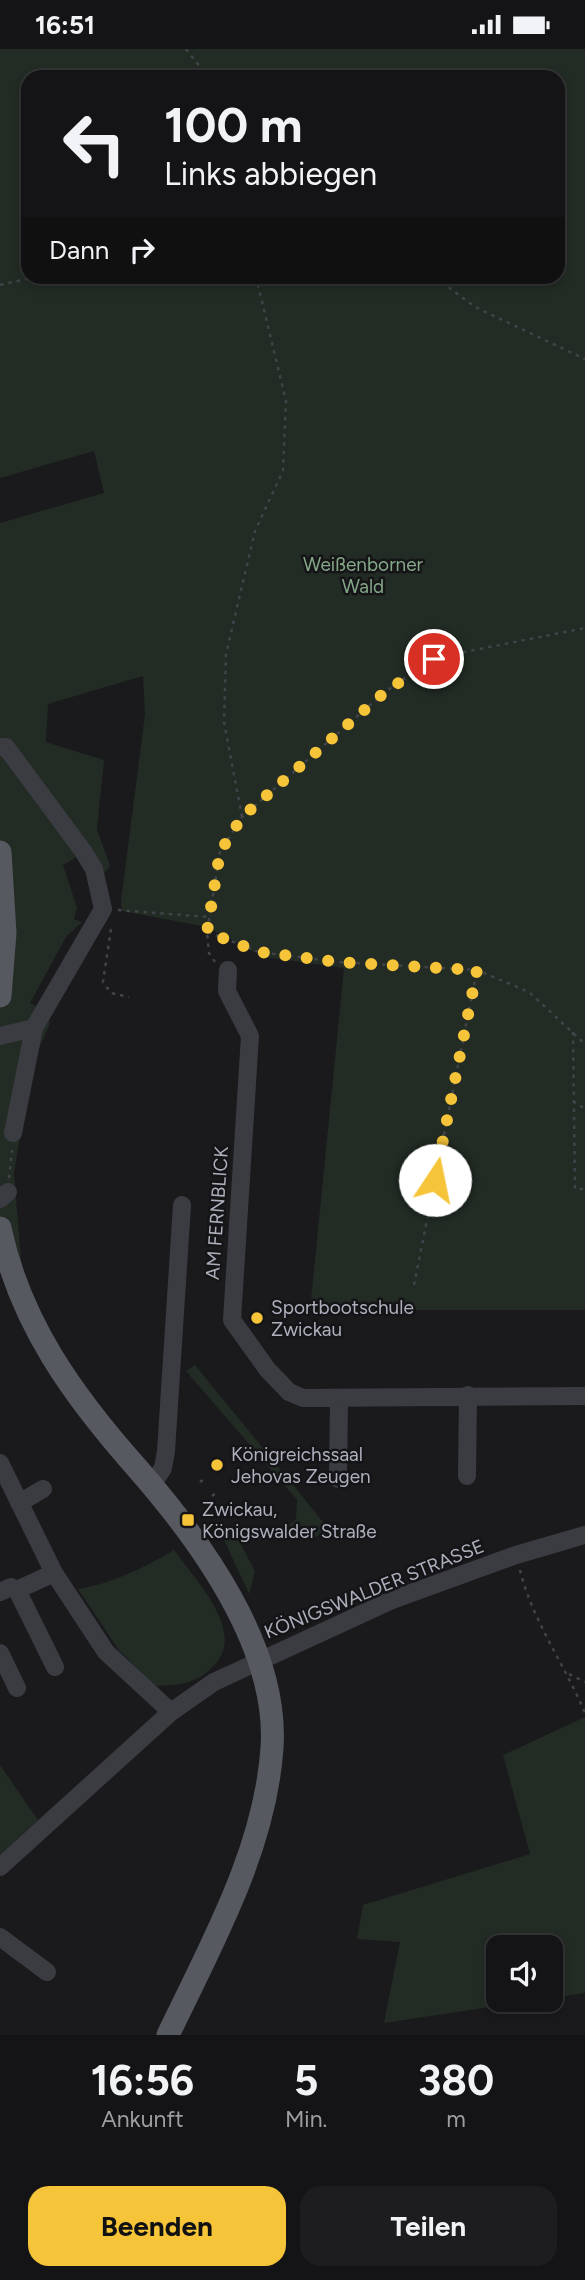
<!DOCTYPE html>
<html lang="de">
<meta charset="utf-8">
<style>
:root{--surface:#141416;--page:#1d1d1f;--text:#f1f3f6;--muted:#9d9ea1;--line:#333335;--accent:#f6c439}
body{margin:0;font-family:Figtree,sans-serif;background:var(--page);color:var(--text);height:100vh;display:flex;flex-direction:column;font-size:26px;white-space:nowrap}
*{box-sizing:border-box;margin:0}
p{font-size:23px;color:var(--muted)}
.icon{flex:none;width:38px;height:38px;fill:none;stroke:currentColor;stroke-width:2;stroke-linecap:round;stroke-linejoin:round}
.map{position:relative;height:1986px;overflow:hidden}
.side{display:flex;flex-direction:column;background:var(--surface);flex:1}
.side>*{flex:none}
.guide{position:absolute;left:21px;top:21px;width:544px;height:214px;border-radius:21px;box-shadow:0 4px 10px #0003,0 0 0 2px var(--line);background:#141416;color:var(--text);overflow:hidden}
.buttons{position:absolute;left:486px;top:1886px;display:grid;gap:14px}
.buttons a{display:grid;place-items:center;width:77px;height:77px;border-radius:14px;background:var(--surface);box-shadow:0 4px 10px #0003,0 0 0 2px var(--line);font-size:35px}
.pin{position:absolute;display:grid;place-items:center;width:60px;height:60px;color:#fff;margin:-30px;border:4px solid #fff;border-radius:50%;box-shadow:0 2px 7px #0007}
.me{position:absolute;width:77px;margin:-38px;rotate:11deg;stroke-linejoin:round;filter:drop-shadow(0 0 5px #0008)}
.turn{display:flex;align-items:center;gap:24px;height:147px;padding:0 28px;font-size:32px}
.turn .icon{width:91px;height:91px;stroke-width:2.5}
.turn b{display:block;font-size:49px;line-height:60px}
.then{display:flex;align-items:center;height:66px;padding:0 28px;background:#0003;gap:14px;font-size:26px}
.eta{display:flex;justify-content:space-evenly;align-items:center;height:119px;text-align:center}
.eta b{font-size:42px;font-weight:700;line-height:49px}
.cta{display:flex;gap:14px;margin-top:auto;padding:14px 28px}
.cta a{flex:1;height:80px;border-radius:21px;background:var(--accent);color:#111;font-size:28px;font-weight:700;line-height:80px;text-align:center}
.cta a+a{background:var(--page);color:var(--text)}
.status{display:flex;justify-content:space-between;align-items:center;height:49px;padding:0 35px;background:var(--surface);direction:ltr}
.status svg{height:19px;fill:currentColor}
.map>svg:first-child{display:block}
.green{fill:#222b24;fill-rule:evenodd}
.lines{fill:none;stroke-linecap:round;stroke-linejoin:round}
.path{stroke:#414349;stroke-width:2.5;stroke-dasharray:3.5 5;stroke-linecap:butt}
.minor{stroke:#3b3c42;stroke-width:18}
.major{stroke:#575961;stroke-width:23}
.route{stroke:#f6c439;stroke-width:12;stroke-dasharray:0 21.6}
.poi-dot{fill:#f6c439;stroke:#151518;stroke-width:2.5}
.labels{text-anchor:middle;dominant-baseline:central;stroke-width:5;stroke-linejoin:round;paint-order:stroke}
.park-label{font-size:19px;fill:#84a788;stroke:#151518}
.street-label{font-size:19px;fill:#adb0bc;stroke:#151518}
.poi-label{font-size:19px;fill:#adb0bc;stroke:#151518;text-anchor:start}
</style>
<div class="status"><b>16:51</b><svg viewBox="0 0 49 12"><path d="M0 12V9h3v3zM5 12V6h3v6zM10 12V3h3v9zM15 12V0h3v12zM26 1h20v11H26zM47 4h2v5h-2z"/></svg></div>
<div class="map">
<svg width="585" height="1986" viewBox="0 0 585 1986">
<rect width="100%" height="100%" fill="#1a1a1d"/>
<path class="green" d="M0,0h585v1261h-275l34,-342 -80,-11 -57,-30 -85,-16 -1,-10 24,-187 -2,-38 -95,28 -2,38 58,18 -7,69 13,37 -5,7 -16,-23 -26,15 14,43 -3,11 8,3 -16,15 -36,66 16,8 4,13 -18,40 -18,109 7,87 -21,9v-746l104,-30 -10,-42 -94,27zM28,28h530v200h-530z
M195,1316l137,168 -3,2 -4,-3 -17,9 -12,-4 -57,4 16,30 -6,23 -31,-67c23,0 60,10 78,-8l1,-19 -111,-129z
M174,1501c20,28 70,79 43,112 -18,22 -36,23 -63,24l-36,-37 -40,-60c36,-6 65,-21 96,-39z
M585,1668v276l-34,5v-50h-52v52h37l-152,23 16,-81 -43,-3 6,-34 167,-51 -27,-99z
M0,1716l38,55 -38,34z"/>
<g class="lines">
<path class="path" d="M186,0l22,28
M435,228l40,30 110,52
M0,236l35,-8
M242,768l-18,-95 2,-68 29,-123 28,-60 3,-70 -30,-124
M118,861l91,7
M111,880l-8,53 8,11 18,4
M208,883l51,20 79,10 139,8 52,22 56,52
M215,913l-6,-9 -2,-21 13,-80 22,-35 143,-125 49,-34 151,-30
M573,983l2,157h10
M573,1052l12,8
M9,1129l3,-28
M414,1236l63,-315
M200,1433l4,-3
M212,1447l4,-3
M520,1521c12,50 45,95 65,143
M569,1625l16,8"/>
<path class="minor" d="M0,698h6l77,104 11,18 9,40 -69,119 -34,8
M228,921l-1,21 23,45 -18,284 35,49 22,23 14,6 282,-2
M13,1084l21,-105
M0,1150l8,-7
M0,1414l54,110 52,79 65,60
M467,1427l1,-81
M338,1430l1,-80
M152,1436l11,-17 3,-17 16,-246
M19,1454l24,-14
M17,1541l38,77
M0,1543l11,-5 6,3 37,-17
M0,1604l17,35
M0,1818l171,-155 43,-30 178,-82 124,-45 69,-20
M0,1888l47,35"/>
<path class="major" d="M0,803l5,81 -5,63
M0,1179c20,95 74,169 137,240 63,72 142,179 135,280 -7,102 -61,197 -104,287"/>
</g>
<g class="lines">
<path class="route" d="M434,610l-49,33 -143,125 -22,35 -13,80 52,20 79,10 139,8 -42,210"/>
</g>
<g class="poi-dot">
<circle cx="257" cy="1269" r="7"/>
<circle cx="217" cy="1416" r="7"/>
<rect x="181" y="1464" width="14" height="14" rx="3.5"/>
</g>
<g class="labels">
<g class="park-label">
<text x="363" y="515">Weißenborner<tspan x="363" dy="22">Wald</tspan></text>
</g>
<g class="street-label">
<text transform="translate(217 1164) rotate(-86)">AM FERNBLICK</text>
<text transform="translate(374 1540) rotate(-22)">KÖNIGSWALDER STRASSE</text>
</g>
<g class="poi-label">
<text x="271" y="1258">Sportbootschule<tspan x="271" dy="22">Zwickau</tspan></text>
<text x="231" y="1405">Königreichssaal<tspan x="231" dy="22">Jehovas Zeugen</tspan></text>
<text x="202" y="1460">Zwickau,<tspan x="202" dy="22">Königswalder Straße</tspan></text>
</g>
</g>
</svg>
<div class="buttons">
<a><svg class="icon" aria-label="sound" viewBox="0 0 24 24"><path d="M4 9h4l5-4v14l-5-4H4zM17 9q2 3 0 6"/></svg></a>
</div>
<div class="pin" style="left:434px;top:610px;background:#d93025"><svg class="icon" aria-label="arrive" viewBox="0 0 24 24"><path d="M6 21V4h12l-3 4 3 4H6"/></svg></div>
<svg class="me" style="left:435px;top:1131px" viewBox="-20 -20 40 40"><circle r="19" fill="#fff"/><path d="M0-13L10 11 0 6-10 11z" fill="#f6c439"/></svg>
<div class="guide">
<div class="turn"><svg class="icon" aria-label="left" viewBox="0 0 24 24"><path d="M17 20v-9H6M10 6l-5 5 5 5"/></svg><div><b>100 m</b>Links abbiegen</div></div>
<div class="then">Dann<svg class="icon" aria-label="right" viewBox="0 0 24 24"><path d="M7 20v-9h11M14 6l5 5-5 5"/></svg></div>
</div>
</div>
<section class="side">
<div class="eta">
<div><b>16:56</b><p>Ankunft</p></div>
<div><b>5</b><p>Min.</p></div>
<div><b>380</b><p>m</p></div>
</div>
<div class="cta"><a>Beenden</a><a>Teilen</a></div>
</section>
